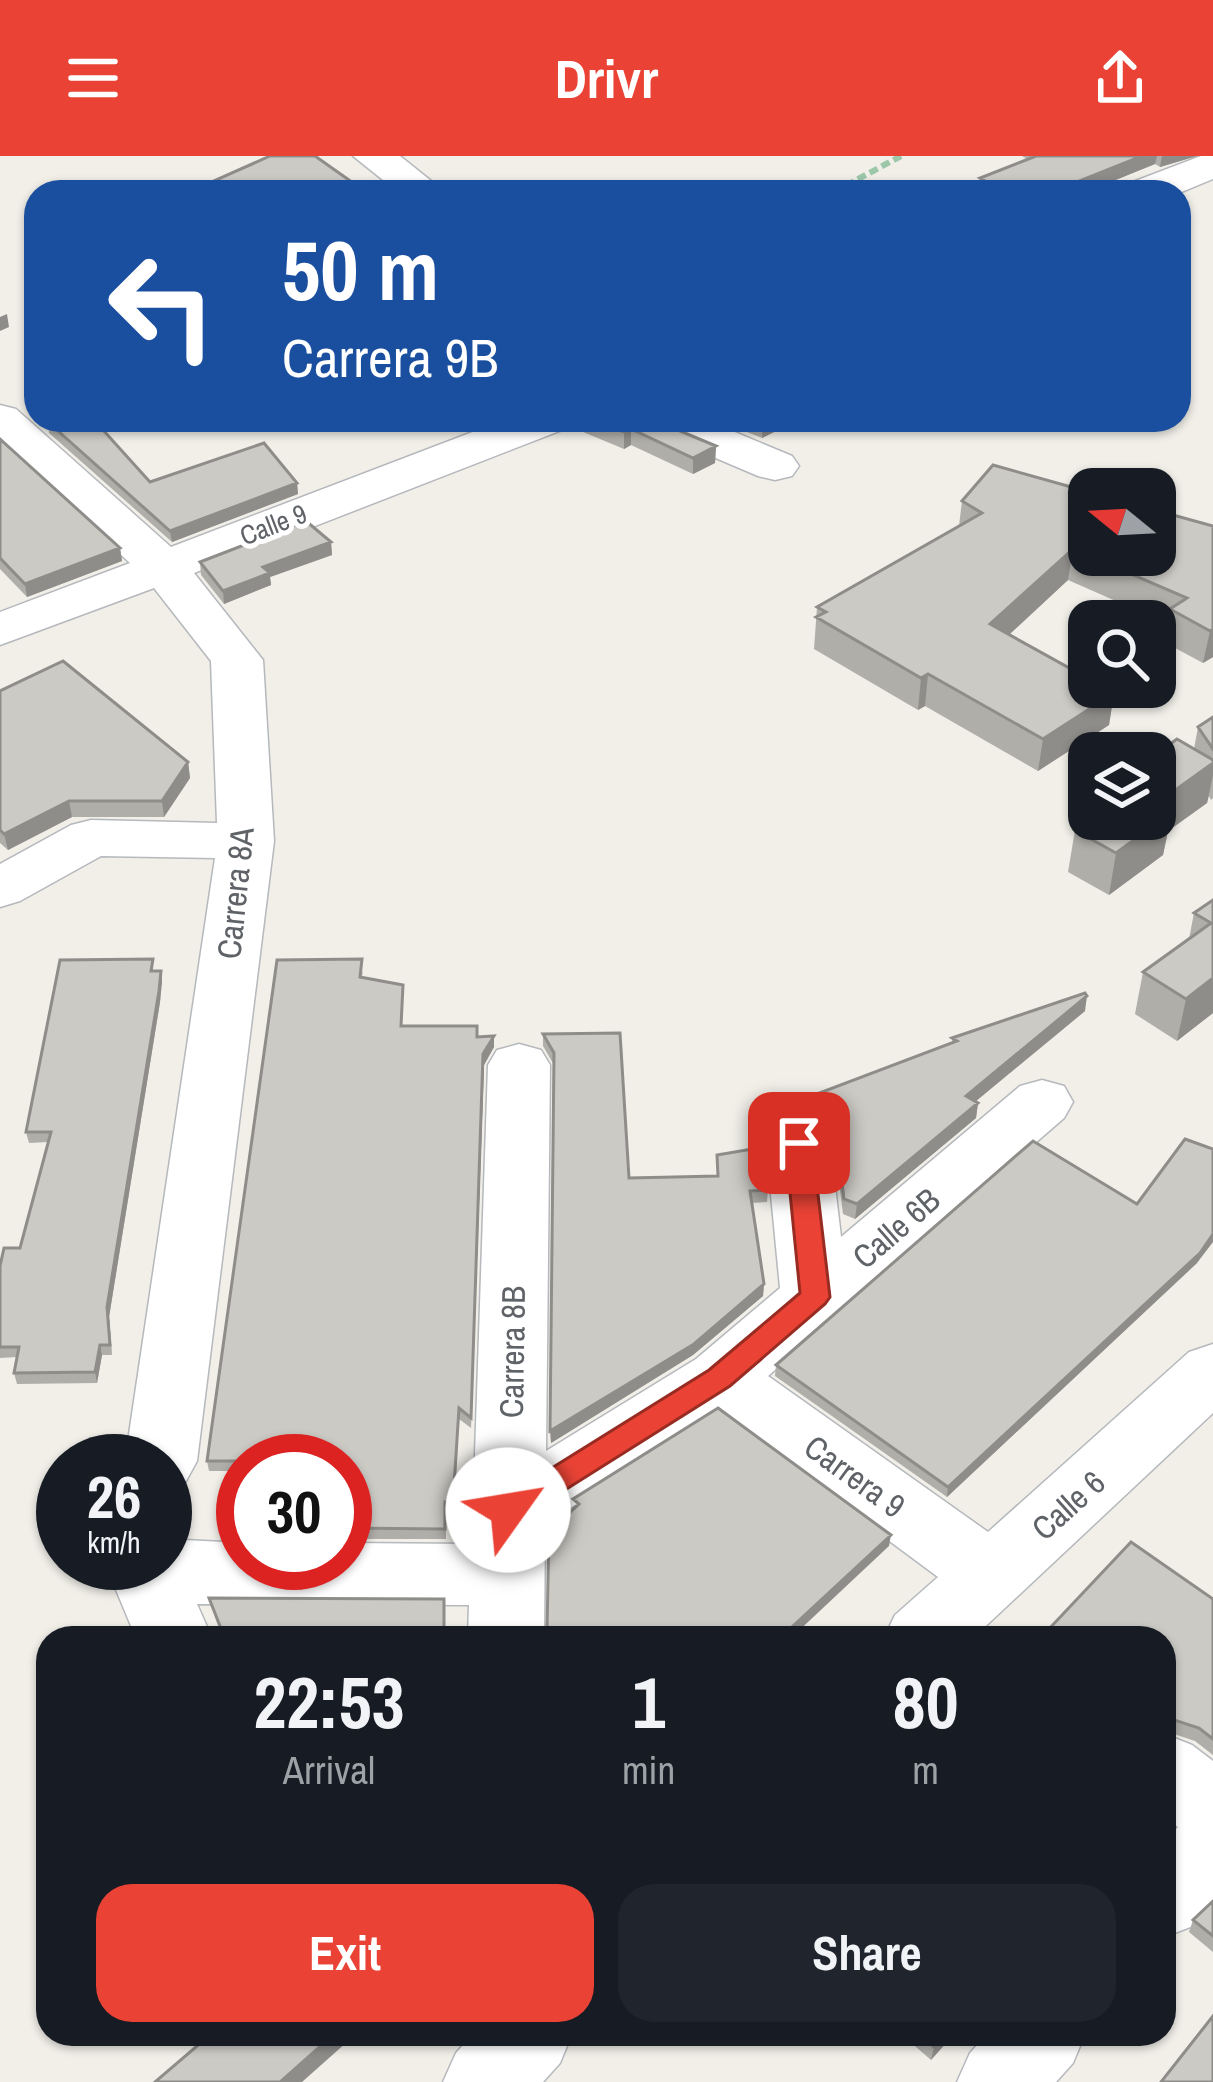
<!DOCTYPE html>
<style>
:root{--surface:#171b24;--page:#20242c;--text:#f1f3f6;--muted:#9ea1a6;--accent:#ea4335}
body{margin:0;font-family:"Archivo Narrow",sans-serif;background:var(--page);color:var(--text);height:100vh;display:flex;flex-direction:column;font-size:45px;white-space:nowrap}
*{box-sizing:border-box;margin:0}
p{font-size:39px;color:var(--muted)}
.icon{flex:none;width:66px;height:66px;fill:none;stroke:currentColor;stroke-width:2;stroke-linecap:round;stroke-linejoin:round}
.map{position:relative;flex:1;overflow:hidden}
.drawer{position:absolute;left:36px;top:1470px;width:1140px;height:420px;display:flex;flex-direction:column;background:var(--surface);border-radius:36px;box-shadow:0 3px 9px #0004}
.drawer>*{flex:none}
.top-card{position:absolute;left:24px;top:24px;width:1167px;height:252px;border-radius:36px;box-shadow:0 3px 9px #0004;background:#1a4fa0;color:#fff;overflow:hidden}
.needle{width:78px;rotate:288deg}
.controls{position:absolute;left:1068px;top:312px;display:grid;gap:24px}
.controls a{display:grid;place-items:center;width:108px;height:108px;border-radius:24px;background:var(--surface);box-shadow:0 3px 9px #0004;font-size:60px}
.speed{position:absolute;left:36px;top:1278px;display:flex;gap:24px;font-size:60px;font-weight:700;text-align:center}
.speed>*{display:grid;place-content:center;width:156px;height:156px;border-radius:50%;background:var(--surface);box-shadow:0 3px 9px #0004;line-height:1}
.speed small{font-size:30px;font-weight:400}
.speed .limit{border:18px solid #d22;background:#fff;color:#111}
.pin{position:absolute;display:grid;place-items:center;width:102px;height:102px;color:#fff;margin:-51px;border-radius:24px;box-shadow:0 6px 18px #0006}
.me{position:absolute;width:132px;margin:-66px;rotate:58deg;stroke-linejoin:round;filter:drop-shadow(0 0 9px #0008)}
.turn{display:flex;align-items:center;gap:42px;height:252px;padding:0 60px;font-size:54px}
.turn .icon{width:156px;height:156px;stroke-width:2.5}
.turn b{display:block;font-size:84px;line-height:102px}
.eta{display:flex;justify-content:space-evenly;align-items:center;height:204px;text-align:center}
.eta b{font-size:72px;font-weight:700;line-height:84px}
.primary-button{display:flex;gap:24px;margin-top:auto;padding:24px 60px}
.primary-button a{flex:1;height:138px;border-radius:36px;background:var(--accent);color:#fff;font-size:48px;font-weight:700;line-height:138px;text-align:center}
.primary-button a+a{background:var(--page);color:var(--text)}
header{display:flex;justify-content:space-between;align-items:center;height:156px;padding:0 60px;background:var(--accent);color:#fff;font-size:54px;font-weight:700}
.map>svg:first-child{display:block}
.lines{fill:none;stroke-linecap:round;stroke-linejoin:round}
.minor-casing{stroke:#b5b8bc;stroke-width:3}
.path{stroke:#9cc7a9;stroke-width:6;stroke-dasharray:9 4.5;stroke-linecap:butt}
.minor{fill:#fff;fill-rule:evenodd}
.wall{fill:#afaea9}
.shaded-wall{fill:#8f8d8a}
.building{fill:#cccac5;stroke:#8f8d8a;stroke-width:3}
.route{fill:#ea4335;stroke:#982c22;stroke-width:3}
.labels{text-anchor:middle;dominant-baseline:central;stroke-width:10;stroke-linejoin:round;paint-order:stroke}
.far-street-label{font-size:27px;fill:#5f6368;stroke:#fff}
.street-label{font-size:33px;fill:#5f6368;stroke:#fff}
</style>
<header><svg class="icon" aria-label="menu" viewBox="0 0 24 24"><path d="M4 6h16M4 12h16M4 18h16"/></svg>Drivr<svg class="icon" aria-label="share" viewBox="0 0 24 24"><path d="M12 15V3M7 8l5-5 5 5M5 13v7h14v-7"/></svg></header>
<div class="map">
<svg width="1213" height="1926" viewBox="0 0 1213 1926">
<rect width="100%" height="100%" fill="#f1efe8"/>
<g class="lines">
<defs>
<path id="minor" d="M353,0h47l45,36h-47z
M1201,0h12v23l-34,14 -55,-1 6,-9z
M0,249l16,4 155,138 333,-127h65l-7,10 -368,143 69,87 11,181 -77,620 -11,20 -21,7v-27h-40l90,-603 -114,-2 -81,45 -20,6v-43l71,-39 20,-5 126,3 -6,-162 -57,-73 -154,57v-33l130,-49 -130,-119z
M643,264h63l86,36 7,10 -7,10 -17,4 -17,-4 -108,-46z
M519,888l22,6 9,15 -4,386 150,-92 84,-71 -14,-145 10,-16 22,-7 22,7 10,16 11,94 179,-151 22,-6 22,6 9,16 -9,16 -296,258 220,156 201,-180 24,-8v69l-240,225h-89l11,-23 43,-38 -220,-163 -173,110 -1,114h-76l1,-33 -272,-1 15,34h-76l-27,-65 1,-10h55v-24l78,4v20h102v-20l127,1 16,-479 9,-15z
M1164,1578l28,11 21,16v142l-20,23 -29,11v-95l14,-15 -14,-11z
M473,1878h99l-12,29 -17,19h-100l13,-29z
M987,1878h98l-12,29 -17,19h-99l13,-29z"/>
</defs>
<use href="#minor" class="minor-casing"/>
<path class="path" d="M834,36l67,-36"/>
<use href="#minor" class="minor"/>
</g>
<path class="wall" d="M1022,0h175l-37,11 -5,-3 -69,28h-107l1,-14 47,-19z
M214,25l152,11h-150z
M571,264h83l62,26 -1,17 -22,11 -62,-29 -7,4 -53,-22z
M717,264h58l-1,12 -12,6z
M48,266l102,60 147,1 1,11 -126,48 -123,-109z
M0,283l120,109 2,13 -95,36 -27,-28z
M962,345l127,54 124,-29v131l-10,6 -39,-21 4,-18 -100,-44 -59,55 105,58 -5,32 -71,46 -113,-65 -7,4 -104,-61 3,-42 142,-81z
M331,386l1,13 -62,22 1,8 -47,19 -23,-29 -1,-13z
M0,535l188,71 2,16 -26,39h-92l-64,33 -8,-7z
M1213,561v81l-2,2 -2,-4 -2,7 -39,28 -5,24 -54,40 -41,-23 7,-42 80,-11v-64l39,-6 4,-22z
M1213,744v113l-36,28 -42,-27 8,-42 46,-33 5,-26z
M363,814l-1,7 41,8 -1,41 76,11 16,-1v11l-10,18 -13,363 -12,-9 -5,93h-8v27h-101v-78h-102v10h-34l-2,-10z
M154,815h7l1,10 -2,21 -51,315 3,38h-10l-5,28 -80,1 -3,-11 3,-16 -17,1v-92l20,-18 28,-106 -19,1 -3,-11z
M1085,855l-109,90 2,2 -2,15 -121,101 -12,-5 -9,-73 -10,-16 -19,-12 1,-15 146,-55v-5z
M543,878l86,144 139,12 -1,12 -16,1 13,81 -1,12 -70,59 -142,88 3,-378 -11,-19z
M1137,1048l60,59 -250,234 -172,-121 1,-11z
M209,1442l236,11v29h-223z
M1213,1443v156l-18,-14 -30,-10 -1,-93h-119l2,-7z
M1213,1745v51l-24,-20 4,-12z
M901,1878h53l-23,26z"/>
<path class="shaded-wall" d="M1142,0h15l-2,8 -69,28h-34z
M1162,0h35l-37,11z
M7,158l2,13 -9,4v-14z
M767,264h8l-1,12 -12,6 1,-16z
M631,273v16l-7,4v-17z
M716,290l-1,17 -22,11v-16z
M297,327l1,11 -126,48 -2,-11z
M331,386l1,13 -62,22 1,8 -47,19 -1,-13 40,-24z
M120,392l2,13 -95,36 -2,-13z
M1073,393l-5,31 -82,76 4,-32z
M1213,473v28l-10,6 7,-32z
M928,518l-3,32 -7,4 3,-32z
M1114,537l-5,32 -71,46 5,-32z
M188,606l2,16 -26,39 -2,-16z
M1213,607v12l-6,28 -39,28 -5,24 -54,40 7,-42 54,-39 4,-23z
M69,645l3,16 -64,33 -4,-16z
M161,815l1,10 -2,21 -51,315 3,38 -5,-48z
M1213,822v35l-36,28 9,-42z
M1087,840l-2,15 -121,100 2,-15z
M494,880v11l-10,18 -13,363 12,-374z
M978,947l-2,15 -121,101 2,-15z
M1213,1078v8l-16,21 -250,234 1,-10z
M764,1128l-1,12 -70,59 -142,88 -1,-12z
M100,1189l2,10 -5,28 -2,-11z
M891,1379l-2,11 -98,92h-11z
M334,1878h22l-54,48h-22z
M945,1878h9l-23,26 3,-13z"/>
<path class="building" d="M270,0h45l51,36h-139l-13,-11z
M1036,0h106l-90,36h-48l-24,-14z
M51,264h43l56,62 114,-39 33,40 -127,48 -122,-109z
M593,264h61l62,26 -23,12 -62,-29 -7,3z
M0,283l120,109 -95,36 -25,-26z
M993,309l96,27v63h66v-45l58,16v103l-3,2 -40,-22 17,-11 -114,-49 -83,75 99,55v8h15l10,6 -71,46 -115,-65 -7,4 -105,-61 10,-5 -9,-5 165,-94 -20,-12z
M306,365l25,21 -68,25 7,6 -47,18 -23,-29z
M63,505l125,101 -26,39h-93l-65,33 -4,-4v-139z
M1213,561v32l-15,-22z
M1177,583l36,21v3l-39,28 -19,-10v-26z
M1155,648l16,9 -55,40 -41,-23 16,-11h64z
M1213,744v78l-27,21 -43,-27 68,-49 -17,-10z
M153,803l-2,12h10l-2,20 -52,316 3,38h-10l-5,27 -81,1 5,-26h-19v-81l4,-18h16l31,-116h-25l34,-172z
M362,803l-2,18 43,8 -2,41h76v11l17,-1 -11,18 -12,364 -12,-10 -6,94h-8v27l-100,-1v-67h-138l70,-501z
M1085,837l2,3 -121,100 12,7 -121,101 -13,-5 -9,-73 -10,-16 -19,-12 151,-57 -5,-3z
M620,877l9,145 89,-2 -1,-21 47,-8 4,43 -18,1 14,93 -70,60 -144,87 4,-378 -11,-19z
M1185,983l28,10v85l-13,19 -252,234 -172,-122 257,-224 104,63z
M718,1252l173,127 -111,103h-256v-7l23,-1 2,-99 30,-27 -6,-5z
M1131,1386l82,57v140l-14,-11 -34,-11 -1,39v-118h-108l-9,-7z
M209,1442l235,1v39h-127v-4l-95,-3z
M1213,1745v35l-20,-16z
M1213,1860v66h-52z
M211,1878h123l-54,48h-125z
M918,1878h27l-11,13z"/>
<path class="route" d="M799,977l13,10 18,154 -5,7 -95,82 -211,133 -11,4 -11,-4 -4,-9 4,-8 212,-132 91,-77 -15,-150z"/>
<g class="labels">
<g class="far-street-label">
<text transform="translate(273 368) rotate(-21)">Calle 9</text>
</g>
<g class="street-label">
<text transform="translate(235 737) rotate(-84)">Carrera 8A</text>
<text transform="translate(896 1072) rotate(-41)">Calle 6B</text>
<text transform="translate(512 1196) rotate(-89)">Carrera 8B</text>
<text transform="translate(855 1320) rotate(36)">Carrera 9</text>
<text transform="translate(1068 1349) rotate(-42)">Calle 6</text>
</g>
</g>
</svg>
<div class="controls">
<a><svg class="needle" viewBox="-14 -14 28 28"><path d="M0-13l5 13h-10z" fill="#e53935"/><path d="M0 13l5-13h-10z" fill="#9ea1a6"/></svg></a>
<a><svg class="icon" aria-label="search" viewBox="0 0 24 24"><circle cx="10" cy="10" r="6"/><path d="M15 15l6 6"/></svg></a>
<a><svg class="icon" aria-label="layers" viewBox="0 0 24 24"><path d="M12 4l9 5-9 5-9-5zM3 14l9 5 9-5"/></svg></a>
</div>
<div class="speed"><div>26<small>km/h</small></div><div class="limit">30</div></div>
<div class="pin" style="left:799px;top:987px;background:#d93025"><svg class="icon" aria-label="arrive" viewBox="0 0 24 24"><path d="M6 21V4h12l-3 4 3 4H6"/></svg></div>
<svg class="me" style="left:508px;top:1354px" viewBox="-20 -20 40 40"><circle r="19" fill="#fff"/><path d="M0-13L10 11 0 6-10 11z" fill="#ea4335"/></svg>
<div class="top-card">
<div class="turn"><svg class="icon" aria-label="left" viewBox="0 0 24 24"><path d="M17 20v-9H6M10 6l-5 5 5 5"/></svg><div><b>50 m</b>Carrera 9B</div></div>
</div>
<section class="drawer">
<div class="eta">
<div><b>22:53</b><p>Arrival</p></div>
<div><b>1</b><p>min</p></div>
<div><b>80</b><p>m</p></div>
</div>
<div class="primary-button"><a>Exit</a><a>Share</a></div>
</section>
</div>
